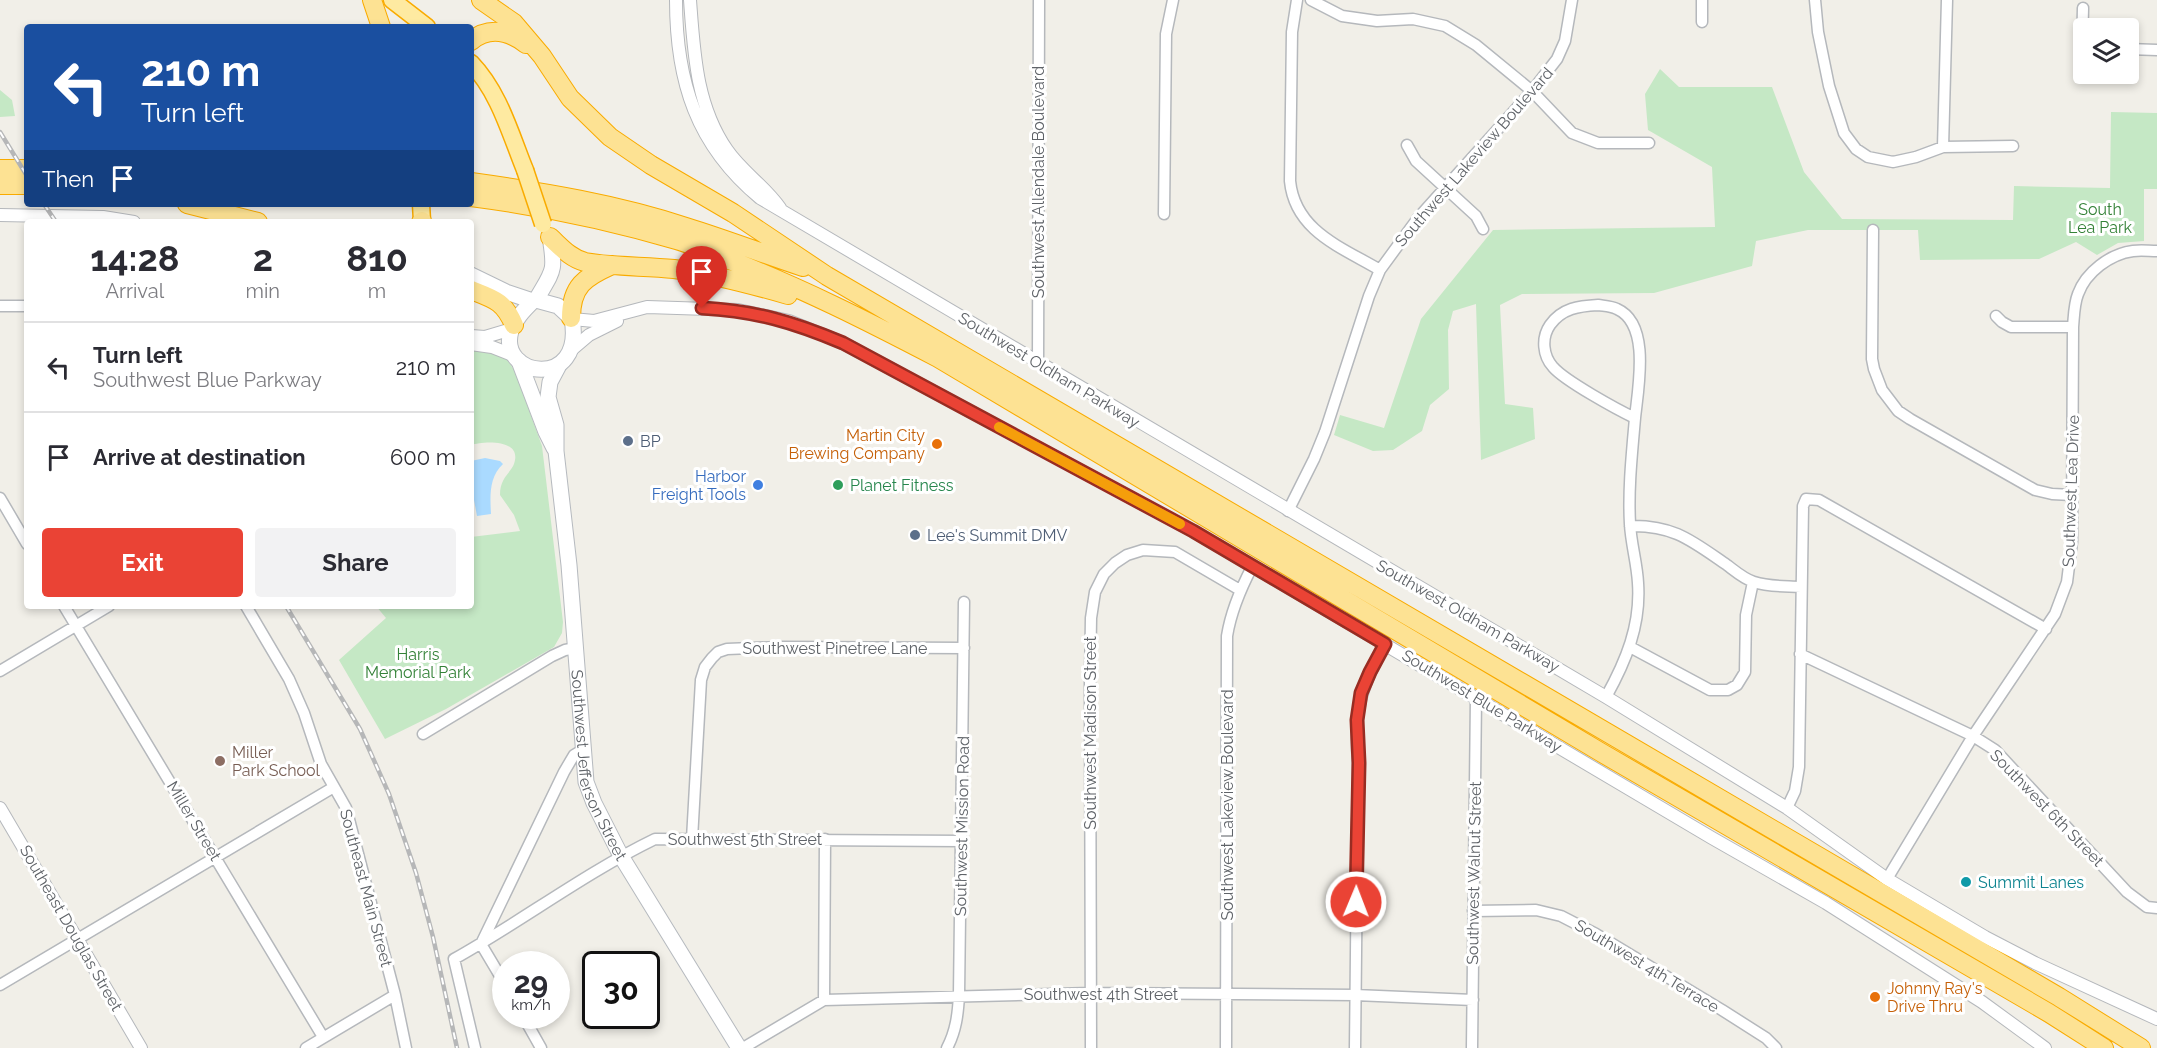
<!DOCTYPE html>
<style>
:root{--surface:#fff;--page:#f2f2f3;--text:#2b2b33;--muted:#7c7c81;--line:#e1e1e2;--accent:#ea4335}
body{margin:0;font-family:Raleway,sans-serif;background:var(--page);color:var(--text);height:100vh;display:flex;flex-direction:column;font-size:22px;white-space:nowrap}
*{box-sizing:border-box;margin:0}
p{font-size:20px;color:var(--muted)}
.icon{flex:none;width:33px;height:33px;fill:none;stroke:currentColor;stroke-width:2;stroke-linecap:round;stroke-linejoin:round}
.map{position:relative;flex:1;overflow:hidden}
.drawer{position:absolute;left:24px;top:219px;width:450px;height:390px;display:flex;flex-direction:column;background:var(--surface);border-radius:6px;box-shadow:0 3px 9px #0003}
.drawer>*{flex:none}
.hud{position:absolute;left:24px;top:24px;width:450px;height:183px;border-radius:6px;box-shadow:0 3px 9px #0003;background:#1a4fa0;color:#fff;overflow:hidden}
.fabs{position:absolute;left:2073px;top:18px;display:grid;gap:12px}
.fabs a{display:grid;place-items:center;width:66px;height:66px;border-radius:6px;background:var(--surface);box-shadow:0 3px 9px #0003;font-size:30px}
.speed{position:absolute;left:492px;top:951px;display:flex;gap:12px;font-size:30px;font-weight:700;text-align:center}
.speed>*{display:grid;place-content:center;width:78px;height:78px;border-radius:50%;background:var(--surface);box-shadow:0 3px 9px #0003;line-height:1}
.speed small{font-size:15px;font-weight:400}
.speed .limit{border:3px solid #111;border-radius:9px;background:#fff;color:#111}
.pin{position:absolute;display:grid;place-items:center;width:51px;height:51px;color:#fff;margin:-62px -26px;border-radius:50% 50% 50% 0;rotate:-45deg;box-shadow:0 0 6px #0007}
.pin .icon{rotate:45deg}
.me{position:absolute;width:66px;margin:-33px;rotate:1deg;stroke-linejoin:round;filter:drop-shadow(0 0 4px #0008)}
.turn{display:flex;align-items:center;gap:21px;height:126px;padding:0 18px;font-size:27px}
.turn .icon{width:78px;height:78px;stroke-width:2.5}
.turn b{display:block;font-size:42px;line-height:51px}
.then{display:flex;align-items:center;height:57px;padding:0 18px;background:#0003;gap:12px;font-size:22px}
.eta{display:flex;justify-content:space-evenly;align-items:center;height:102px;text-align:center}
.eta b{font-size:36px;font-weight:700;line-height:42px}
.button{display:flex;gap:12px;margin-top:auto;padding:12px 18px}
.button a{flex:1;height:69px;border-radius:6px;background:var(--accent);color:#fff;font-size:24px;font-weight:700;line-height:69px;text-align:center}
.button a+a{background:var(--page);color:var(--text)}
ul{padding:0;list-style:none}
li{display:flex;align-items:center;gap:18px;height:90px;padding:0 18px;border-top:2px solid var(--line)}
li div{flex:1}
li b{display:block;font-size:22px}
li em{font-style:normal}
.map>svg:first-child{display:block}
.green{fill:#c5e8c5}
.water{fill:#aadaff}
.lines{fill:none;stroke-linecap:round;stroke-linejoin:round}
.minor-casing{stroke:#b5b8bc;stroke-width:13}
.tertiary-casing{stroke:#b5b8bc;stroke-width:14}
.secondary-casing{stroke:#b6babf;stroke-width:17}
.trunk-casing{stroke:#f9ab00;stroke-width:19}
.motorway-casing{stroke:#f9ab00;stroke-width:20}
.minor{stroke:#fff;stroke-width:10}
.tertiary{stroke:#fff;stroke-width:12}
.secondary{stroke:#fff;stroke-width:15}
.trunk{stroke:#feeaa1;stroke-width:16}
.motorway{stroke:#fde293;stroke-width:18}
.rail-casing{stroke:#b6b7b8;stroke-width:4.5}
.rail{stroke:#fff;stroke-width:2;stroke-dasharray:7;stroke-linecap:butt}
.trunk-bridge-casing{stroke:#f9ab00;stroke-width:19;stroke-linecap:butt}
.trunk-bridge{stroke:#feeaa1;stroke-width:16}
.route-casing{stroke:#982c22;stroke-width:15}
.route{stroke:#ea4335;stroke-width:10}
.slow{stroke:#f59e0b;stroke-width:10}
.service-dot{fill:#5c6f8a;stroke:#fff;stroke-width:2}
.food-dot{fill:#e8710a;stroke:#fff;stroke-width:2}
.shop-dot{fill:#3f7fe0;stroke:#fff;stroke-width:2}
.leisure-dot{fill:#2e9e5b;stroke:#fff;stroke-width:2}
.education-dot{fill:#8d6e63;stroke:#fff;stroke-width:2}
.culture-dot{fill:#0f9aa8;stroke:#fff;stroke-width:2}
.labels{text-anchor:middle;dominant-baseline:central;stroke-width:6;stroke-linejoin:round;paint-order:stroke}
.street-label{font-size:16px;fill:#5f6368;stroke:#fff}
.park-label{font-size:16px;fill:#348238;stroke:#fff}
.food-label{font-size:16px;fill:#c56008;stroke:#fff;text-anchor:end}
.service-label{font-size:16px;fill:#4e5e75;stroke:#fff;text-anchor:start}
.shop-label{font-size:16px;fill:#366cbe;stroke:#fff;text-anchor:end}
.leisure-label{font-size:16px;fill:#27864d;stroke:#fff;text-anchor:start}
.education-label{font-size:16px;fill:#785e54;stroke:#fff;text-anchor:start}
.culture-label{font-size:16px;fill:#0d838f;stroke:#fff;text-anchor:start}
</style>
<div class="map">
<svg width="2157" height="1048" viewBox="0 0 2157 1048">
<rect width="100%" height="100%" fill="#f1efe8"/>
<path class="green" d="M1660,69l19,18h93l32,85 38,47 171,1 1,-34 96,2 1,-76 46,1v76h-13v52l-26,2 -21,12 -21,-13 -37,17 -119,1 -2,-30h-110l-52,11 -4,25 -98,27 -132,1 -22,11 5,99 28,4 2,31 -54,21 -5,-156 -23,7 -5,19 1,59 -19,16 -8,26 -29,19 -20,1 -39,-16 6,-20 44,13 37,-109 72,-89 222,-3 -3,-60 -64,-37 -3,-36z
M0,90l12,10 3,16 -15,1z
M471,348l25,5 10,5 9,13 27,75 21,176 -1,11 -8,14 -108,62 -61,30 -46,-79 47,-42 -10,-12h95v-69l49,-6 -6,-16 -14,-20c0,-20 13,-22 15,-35 4,-21 -32,-19 -44,-15z"/>
<path class="water" d="M485,458l15,3 3,3c-14,13 -13,32 -12,50l-14,2 -3,-16 -3,-6v-33z"/>
<g class="lines">
<defs>
<path id="minor" d="M1297,0l-5,32 -2,149c5,50 51,66 90,89
M1311,0l31,16 35,5 36,-2 32,7 31,19 56,46 40,42 26,10h51
M1815,0l3,32 11,54 15,47 12,16 12,8 25,5 23,-5 27,-10 70,-1
M2083,8l-1,41h2
M1702,22v-22
M2128,49l29,1
M1407,145l9,16 60,55 7,13
M1943,147l4,-147
M1164,214l2,-180 7,-34
M1873,230l-1,129 2,10 8,21 16,21 12,8 125,71 17,4 20,1
M1598,305c6,1 13,1 19,4 34,15 21,79 18,109 -17,-8 -70,-37 -82,-51 -10,-11 -12,-29 -3,-42 12,-17 29,-19 48,-20z
M0,306h27
M1996,316l6,6 9,5h62
M1038,363l1,-363
M0,498l27,46
M1288,511l26,-52 11,-27 44,-136 11,-26 38,-52 114,-127 25,-32 8,-18 7,-41
M1630,526c44,-1 62,15 97,39 8,6 17,14 27,17 15,5 31,4 47,5
M64,606l259,431
M246,606l43,73 15,34 17,51 25,44 49,187 11,53
M1630,647l80,43h18l9,-5 8,-13 1,-57 7,-33
M1800,654l173,82 22,14 132,142 20,15 10,1
M0,671l109,-65
M1606,697c20,-36 35,-72 32,-114 -1,-20 -7,-39 -8,-59 -2,-35 2,-71 5,-106
M423,734l129,-78 13,-6 11,-2
M1787,808l8,-17 4,-24 4,-261 3,-7 13,1 227,129
M692,839l9,-159 4,-13 7,-9 6,-6 9,-3 53,-2 184,1
M1887,879l86,-143 82,-122 12,-32 5,-40 1,-215c1,-11 1,-23 5,-33 8,-22 32,-40 55,-43 8,-1 16,0 24,0
M1473,911l63,-1 25,6 35,18 126,76 44,28 10,10
M0,985l334,-198
M506,986l-25,-42 83,-172 10,-17 10,-6
M824,1000l1,-161
M523,1016l18,32
M306,1048l89,-53
M475,1048l-21,-89c68,-38 131,-86 201,-120l307,2
M743,1048l81,-48 267,-7 264,2 118,5
M947,1048c9,-17 11,-34 12,-53l5,-393
M1091,1048l-1,-366 1,-64 4,-26 9,-18 11,-11 12,-8 16,-5 32,2 65,38
M1226,1048l1,-412c4,-25 13,-46 25,-69
M1355,1048l3,-285c-4,-52 2,-74 27,-119
M1472,1048l4,-351"/>
<path id="tertiary" d="M676,0c0,81 20,145 84,198l846,499 181,111 100,71 98,58 50,26 122,56
M690,0c4,53 6,105 37,150 15,22 38,36 53,58
M0,215l103,2 31,5
M572,319l22,2 53,-14 91,3 51,11 54,22 350,188 519,307 114,65 156,99 63,46
M471,336l14,1 27,-8
M471,344l21,3 23,9
M569,352l20,-17 28,-14
M0,808l141,240"/>
<g id="secondary">
<path d="M471,275l35,17 27,9"/>
<path d="M536,300l22,6 14,13c13,72 -75,58 -61,12 4,-12 13,-21 22,-30z"/>
<path d="M536,300c17,-30 20,-27 14,-63"/>
<path d="M519,361l27,71 8,16"/>
<path id="s1" d="M558,367l-8,15 -2,15 8,28v26l13,114 17,217 8,21 27,53 118,192"/>
</g>
<path id="trunk" d="M392,0l35,27
M471,63c28,29 39,70 54,107
M421,204l1,17"/>
<path id="motorway" d="M372,0l9,27
M481,0l33,23 28,33 28,42 40,39 41,28 82,48 94,63 1232,721 82,51
M471,41c18,-15 38,-10 55,3
M0,169h27
M471,182c72,10 145,22 215,45 39,12 78,27 117,40
M0,185h27
M471,197c69,9 138,23 205,43 18,5 35,13 51,19 73,28 142,63 211,99l664,395 447,260 55,35
M187,204l71,18
M421,222l1,-1
M550,237c11,10 20,21 35,25 29,5 59,4 89,7 39,5 76,15 114,26
M471,290c23,9 33,11 43,35
M571,318c0,-32 14,-41 41,-53"/>
</defs>
<use href="#minor" class="minor-casing"/>
<use href="#tertiary" class="tertiary-casing"/>
<use href="#secondary" class="secondary-casing"/>
<use href="#trunk" class="trunk-casing"/>
<use href="#motorway" class="motorway-casing"/>
<use href="#minor" class="minor"/>
<use href="#tertiary" class="tertiary"/>
<use href="#secondary" class="secondary"/>
<use href="#trunk" class="trunk"/>
<use href="#motorway" class="motorway"/>
<defs>
<path id="rail" d="M0,132l27,44
M44,204l12,18
M286,606l74,123 29,65 27,79 17,64 24,111"/>
</defs>
<use href="#rail" class="rail-casing"/>
<use href="#rail" class="rail"/>
<defs>
<path id="trunk-bridge" d="M525,170l18,54"/>
</defs>
<use href="#trunk-bridge" class="trunk-bridge-casing"/>
<use href="#trunk-bridge" class="trunk-bridge"/>
</g>
<g class="lines">
<defs>
<path id="route" d="M702,308c54,3 91,14 141,35l350,188 192,113 -15,28 -9,21 -4,27 2,43 -3,139"/>
</defs>
<use href="#route" class="route-casing"/>
<use href="#route" class="route"/>
<path class="slow" d="M999,427l181,97"/>
</g>
<g class="service-dot">
<circle cx="628" cy="441" r="6"/>
<circle cx="915" cy="535" r="6"/>
</g>
<g class="food-dot">
<circle cx="937" cy="444" r="6"/>
<circle cx="1875" cy="997" r="6"/>
</g>
<circle class="shop-dot" cx="758" cy="485" r="6"/>
<circle class="leisure-dot" cx="838" cy="485" r="6"/>
<circle class="education-dot" cx="220" cy="761" r="6"/>
<circle class="culture-dot" cx="1966" cy="882" r="6"/>
<g class="labels">
<g class="street-label">
<text transform="translate(1474 157) rotate(-49)">Southwest Lakeview Boulevard</text>
<text transform="translate(1038 182) rotate(-90)">Southwest Allendale Boulevard</text>
<text transform="translate(1049 370) rotate(31)">Southwest Oldham Parkway</text>
<text transform="translate(2071 491) rotate(-88)">Southwest Lea Drive</text>
<text transform="translate(1468 616) rotate(30)">Southwest Oldham Parkway</text>
<text x="835" y="648">Southwest Pinetree Lane</text>
<text transform="translate(1482 701) rotate(31)">Southwest Blue Parkway</text>
<text transform="translate(1090 733) rotate(-90)">Southwest Madison Street</text>
<text stroke="none"><textPath href="#s1" startOffset="406">Southwest Jefferson Street</textPath></text>
<text transform="translate(1227 805) rotate(-90)">Southwest Lakeview Boulevard</text>
<text transform="translate(2047 808) rotate(46)">Southwest 6th Street</text>
<text transform="translate(194 821) rotate(59)">Miller Street</text>
<text transform="translate(962 826) rotate(-89)">Southwest Mission Road</text>
<text x="745" y="839">Southwest 5th Street</text>
<text transform="translate(1474 873) rotate(-89)">Southwest Walnut Street</text>
<text transform="translate(366 888) rotate(75)">Southeast Main Street</text>
<text transform="translate(71 928) rotate(60)">Southeast Douglas Street</text>
<text transform="translate(1647 966) rotate(31)">Southwest 4th Terrace</text>
<text x="1101" y="994">Southwest 4th Street</text>
</g>
<g class="park-label">
<text x="2100" y="209">South<tspan x="2100" dy="18">Lea Park</tspan></text>
<text x="418" y="654">Harris<tspan x="418" dy="18">Memorial Park</tspan></text>
</g>
<g class="food-label">
<text x="925" y="435">Martin City<tspan x="925" dy="18">Brewing Company</tspan></text>
<text x="1887" y="988" text-anchor="start">Johnny Ray's<tspan x="1887" dy="18">Drive Thru</tspan></text>
</g>
<g class="service-label">
<text x="640" y="441">BP</text>
<text x="927" y="535">Lee's Summit DMV</text>
</g>
<g class="shop-label">
<text x="746" y="476">Harbor<tspan x="746" dy="18">Freight Tools</tspan></text>
</g>
<g class="leisure-label">
<text x="850" y="485">Planet Fitness</text>
</g>
<g class="education-label">
<text x="232" y="752">Miller<tspan x="232" dy="18">Park School</tspan></text>
</g>
<g class="culture-label">
<text x="1978" y="882">Summit Lanes</text>
</g>
</g>
</svg>
<div class="fabs">
<a><svg class="icon" aria-label="layers" viewBox="0 0 24 24"><path d="M12 4l9 5-9 5-9-5zM3 14l9 5 9-5"/></svg></a>
</div>
<div class="speed"><div>29<small>km/h</small></div><div class="limit">30</div></div>
<div class="pin" style="left:702px;top:308px;background:#d93025"><svg class="icon" aria-label="arrive" viewBox="0 0 24 24"><path d="M6 21V4h12l-3 4 3 4H6"/></svg></div>
<svg class="me" style="left:1356px;top:902px" viewBox="-20 -20 40 40"><circle r="17" fill="#ea4335" stroke="#fff" stroke-width="3"/><path d="M0-11L8 9 0 5-8 9z" fill="#fff"/></svg>
<div class="hud">
<div class="turn"><svg class="icon" aria-label="left" viewBox="0 0 24 24"><path d="M17 20v-9H6M10 6l-5 5 5 5"/></svg><div><b>210 m</b>Turn left</div></div>
<div class="then">Then<svg class="icon" aria-label="arrive" viewBox="0 0 24 24"><path d="M6 21V4h12l-3 4 3 4H6"/></svg></div>
</div>
<section class="drawer">
<div class="eta">
<div><b>14:28</b><p>Arrival</p></div>
<div><b>2</b><p>min</p></div>
<div><b>810</b><p>m</p></div>
</div>
<ul>
<li><svg class="icon" aria-label="left" viewBox="0 0 24 24"><path d="M17 20v-9H6M10 6l-5 5 5 5"/></svg><div><b>Turn left</b><p>Southwest Blue Parkway</p></div><em>210 m</em></li>
<li><svg class="icon" aria-label="arrive" viewBox="0 0 24 24"><path d="M6 21V4h12l-3 4 3 4H6"/></svg><div><b>Arrive at destination</b></div><em>600 m</em></li>
</ul>
<div class="button"><a>Exit</a><a>Share</a></div>
</section>
</div>
